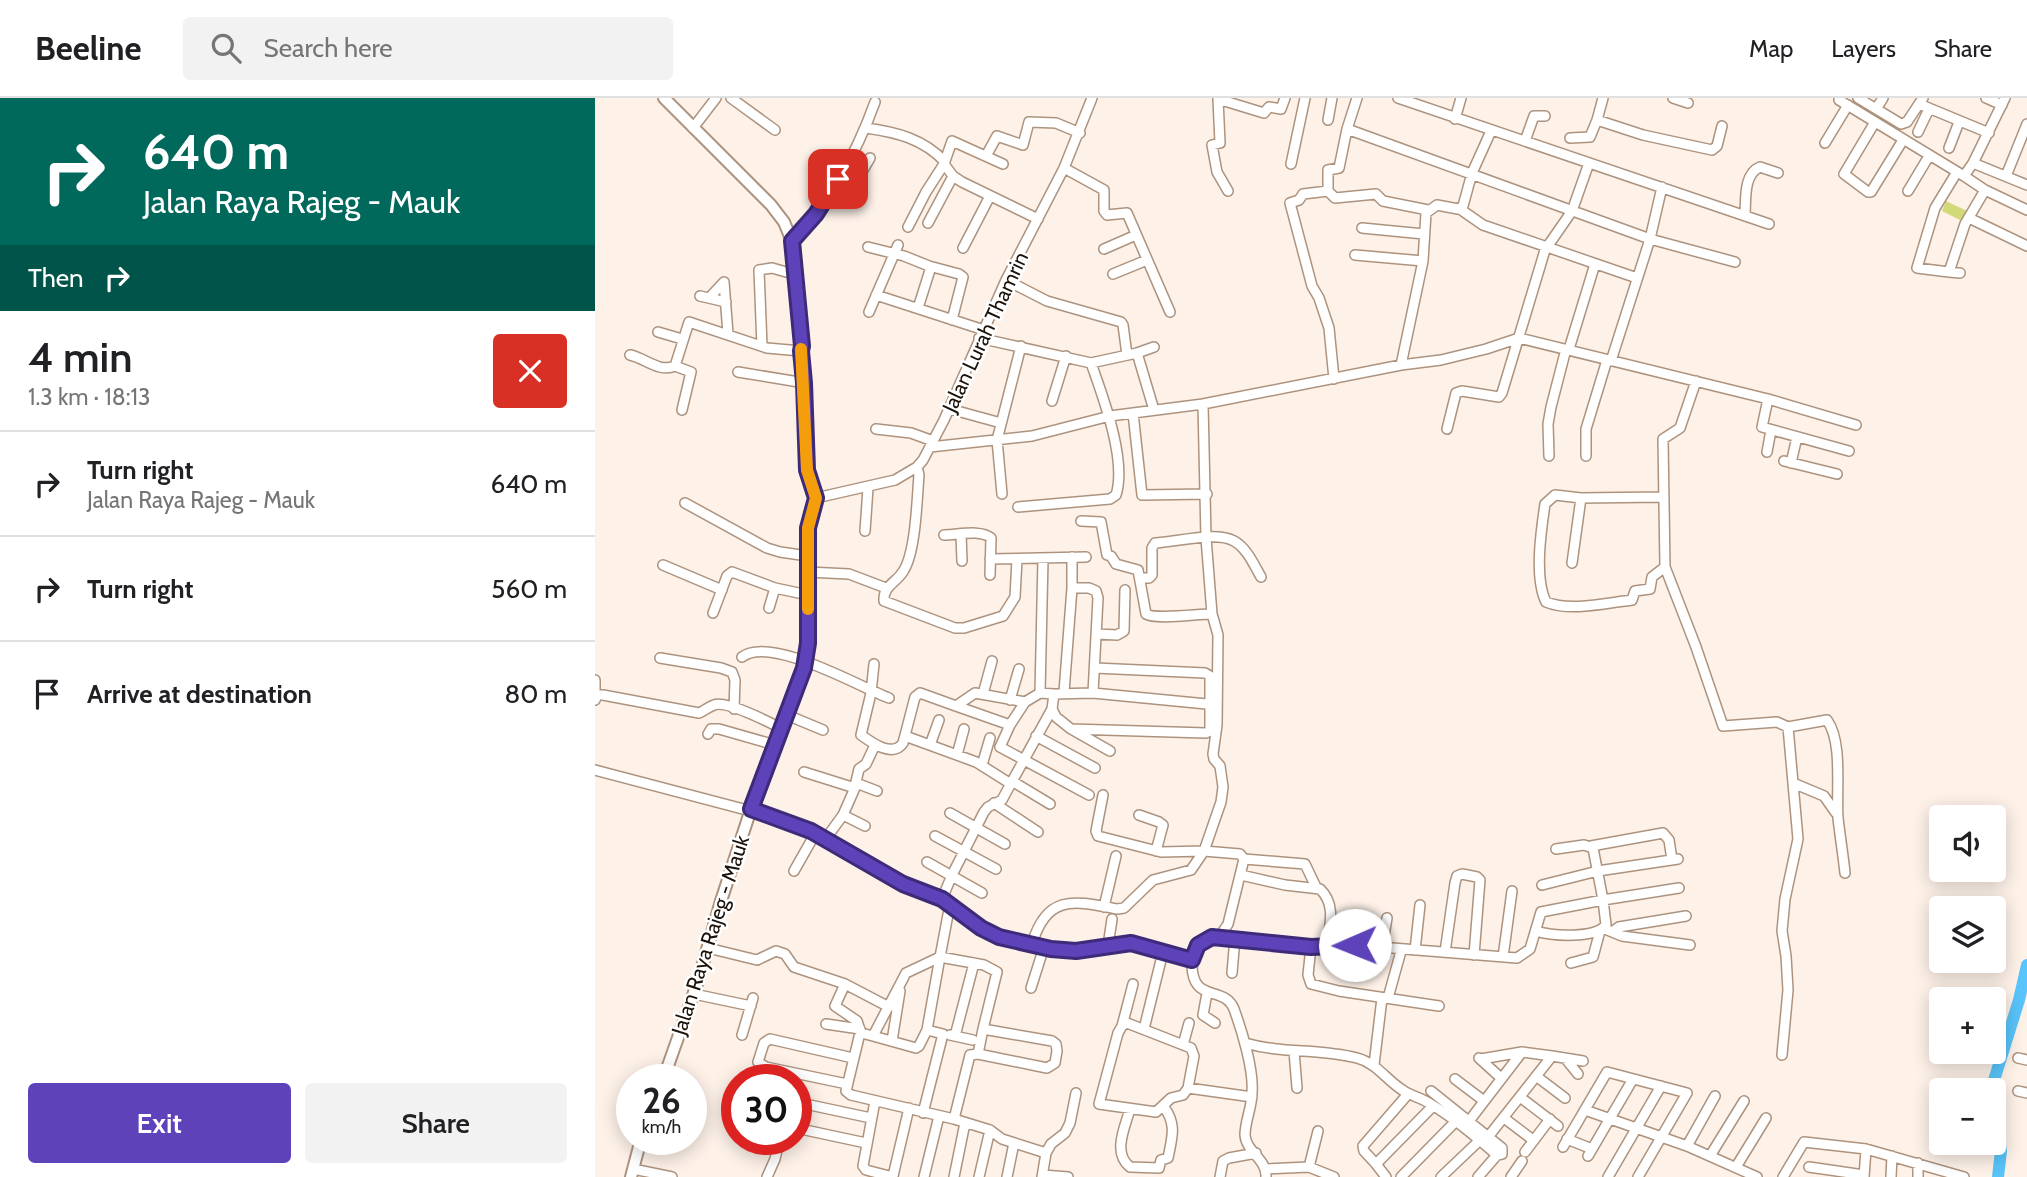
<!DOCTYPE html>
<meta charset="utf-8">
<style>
:root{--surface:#fff;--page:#f2f2f2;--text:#202124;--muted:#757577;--line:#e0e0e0;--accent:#5e42ba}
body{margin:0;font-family:Cabin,sans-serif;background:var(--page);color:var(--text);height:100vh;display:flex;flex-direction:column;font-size:26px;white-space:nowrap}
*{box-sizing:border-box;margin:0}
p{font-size:23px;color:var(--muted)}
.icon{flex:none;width:38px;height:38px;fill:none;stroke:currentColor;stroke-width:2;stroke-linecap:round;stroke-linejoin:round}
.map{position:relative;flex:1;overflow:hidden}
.side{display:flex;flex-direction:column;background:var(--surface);width:595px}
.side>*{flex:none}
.banner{background:#00695c;color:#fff;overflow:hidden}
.fabs{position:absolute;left:1334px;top:707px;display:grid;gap:14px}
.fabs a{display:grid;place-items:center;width:77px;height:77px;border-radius:7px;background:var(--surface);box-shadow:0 4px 18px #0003;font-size:35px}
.speed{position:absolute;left:21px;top:966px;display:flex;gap:14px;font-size:35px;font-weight:700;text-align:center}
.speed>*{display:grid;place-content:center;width:91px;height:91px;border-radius:50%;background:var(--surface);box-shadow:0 4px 18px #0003;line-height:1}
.speed small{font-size:18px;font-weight:400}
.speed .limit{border:10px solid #d22;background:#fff;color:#111}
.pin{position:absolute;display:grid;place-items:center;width:60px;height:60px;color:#fff;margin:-30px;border-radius:14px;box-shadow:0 4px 10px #0006}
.me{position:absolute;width:77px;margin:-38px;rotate:269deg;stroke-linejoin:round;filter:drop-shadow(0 0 5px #0008)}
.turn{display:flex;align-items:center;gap:24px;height:147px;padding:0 28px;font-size:32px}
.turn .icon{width:91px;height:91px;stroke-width:2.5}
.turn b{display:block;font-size:49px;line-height:60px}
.then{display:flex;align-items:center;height:66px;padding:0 28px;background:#0003;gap:14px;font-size:26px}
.round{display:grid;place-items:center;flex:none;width:74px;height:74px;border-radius:7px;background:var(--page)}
.summary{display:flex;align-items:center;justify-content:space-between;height:119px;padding:0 28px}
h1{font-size:42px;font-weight:600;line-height:52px}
.action{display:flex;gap:14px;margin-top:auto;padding:14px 28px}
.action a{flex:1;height:80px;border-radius:7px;background:var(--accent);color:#fff;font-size:28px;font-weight:600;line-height:80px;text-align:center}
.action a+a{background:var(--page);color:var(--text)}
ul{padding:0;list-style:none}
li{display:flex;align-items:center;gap:21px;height:105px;padding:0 28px;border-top:2px solid var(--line)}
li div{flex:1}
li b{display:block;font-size:26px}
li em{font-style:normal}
header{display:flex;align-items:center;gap:42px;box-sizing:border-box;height:98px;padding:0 35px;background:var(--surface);border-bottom:2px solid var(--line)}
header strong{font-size:33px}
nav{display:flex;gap:38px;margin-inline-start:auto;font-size:24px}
.search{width:490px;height:63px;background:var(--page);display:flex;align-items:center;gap:18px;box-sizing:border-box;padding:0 24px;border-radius:7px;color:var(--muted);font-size:26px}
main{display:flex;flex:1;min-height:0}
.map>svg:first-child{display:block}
.green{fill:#d1d978}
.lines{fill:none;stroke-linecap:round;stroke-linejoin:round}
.river{stroke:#58c4f9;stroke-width:12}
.minor-casing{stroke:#ad937e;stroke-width:12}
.major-casing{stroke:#ad937e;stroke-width:14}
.minor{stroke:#fff;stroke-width:9}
.major{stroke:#fff;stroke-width:10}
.route-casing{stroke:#3d2b79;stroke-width:18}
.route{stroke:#5e42ba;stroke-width:12}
.slow{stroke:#f59e0b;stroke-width:12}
.labels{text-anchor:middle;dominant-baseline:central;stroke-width:5;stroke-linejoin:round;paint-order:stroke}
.street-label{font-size:21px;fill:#1b120a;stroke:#fff}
</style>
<header>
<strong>Beeline</strong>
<div class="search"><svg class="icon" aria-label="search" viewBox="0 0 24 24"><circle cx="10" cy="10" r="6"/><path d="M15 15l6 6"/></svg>Search here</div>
<nav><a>Map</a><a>Layers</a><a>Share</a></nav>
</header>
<main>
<section class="side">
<div class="banner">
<div class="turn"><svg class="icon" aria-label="right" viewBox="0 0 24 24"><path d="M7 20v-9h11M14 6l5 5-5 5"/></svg><div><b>640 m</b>Jalan Raya Rajeg - Mauk</div></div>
<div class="then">Then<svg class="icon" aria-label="right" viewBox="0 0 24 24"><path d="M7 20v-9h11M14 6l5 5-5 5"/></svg></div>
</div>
<div class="summary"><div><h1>4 min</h1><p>1.3 km · 18:13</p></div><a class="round" style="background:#d93025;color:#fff"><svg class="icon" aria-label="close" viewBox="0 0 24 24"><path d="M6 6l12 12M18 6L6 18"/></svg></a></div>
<ul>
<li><svg class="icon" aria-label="right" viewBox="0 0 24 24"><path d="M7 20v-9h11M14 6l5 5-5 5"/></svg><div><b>Turn right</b><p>Jalan Raya Rajeg - Mauk</p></div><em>640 m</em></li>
<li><svg class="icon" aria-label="right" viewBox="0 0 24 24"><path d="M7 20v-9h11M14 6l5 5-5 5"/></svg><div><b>Turn right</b></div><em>560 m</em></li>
<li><svg class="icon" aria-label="arrive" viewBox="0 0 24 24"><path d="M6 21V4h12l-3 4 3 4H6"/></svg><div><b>Arrive at destination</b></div><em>80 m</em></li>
</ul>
<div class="action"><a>Exit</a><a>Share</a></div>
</section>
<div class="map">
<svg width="1432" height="1079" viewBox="0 0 1432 1079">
<rect width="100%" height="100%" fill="#fdf1e8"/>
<path class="green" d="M1351,103l21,10 -5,10 -20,-10z"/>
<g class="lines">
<path class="river" d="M1396,992l28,-90 8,-35
M1398,1009l8,44 -3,26"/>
<defs>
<path id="minor" d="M136,0l44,32
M803,0l371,126
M1008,0l-6,22 46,15 69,15 5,-4 5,-20
M1078,0l15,5
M1263,0l43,26 6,-2 16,-24
M1391,0l16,7
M1410,0l-32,65 54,22
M1244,2l125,76 9,-13
M1324,6l70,29
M1281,11l7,-11
M860,21l6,-21
M733,22l4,-22
M1280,24l-31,52 24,18h3l32,-52
M98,30l23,-30
M271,30c30,4 58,11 79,34
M752,31l10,-31
M1323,34l11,-23
M975,40l20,-1 7,-17
M930,43l9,-25h11
M1230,45l23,-38
M1354,50l10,-26
M391,58l11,-20 26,9 6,-23 27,1 24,10
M349,66l9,12 9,6 76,37
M696,66l14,-66
M469,70l40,22v21l3,4 20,-2 43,99
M248,72l16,7 11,-19
M1362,74l-22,36 -18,60 32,4 16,-48 20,-34 -21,-14
M1411,78l21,-52
M1390,92l42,20
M633,93l-11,-19 -5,-27 8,-2 -2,-44 46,14 5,-6 12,2 4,-11
M733,93l7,7 41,-4 7,7 45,9
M1313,93l21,-35
M865,111l23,16 154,53
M1150,118c1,-15 -2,-42 15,-49l18,6
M1374,120l58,28
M333,125l25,-47
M313,129l18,-35 18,-28 8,-23 51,23
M767,130l62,6
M197,143c37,-38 65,-89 83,-139
M273,149l36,9 25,10 1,4 -12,38
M368,150l27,-52
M509,151l32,-14
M760,157l68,6
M334,168l30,8 4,3 -11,43
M1354,174l11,1
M518,176l34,-14
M411,182l41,21 74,21 2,3 4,30
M281,197l108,35
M105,198l26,6
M114,200l15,-16 4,52
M274,214l29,-67
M63,234l24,7
M384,240l112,25 46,-10 17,-6
M167,248l-3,-76 13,-2 25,7
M974,251l26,-85
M542,255l17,57
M35,257c15,3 29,18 45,11
M1016,263l39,-122 12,-52
M806,267l22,-104 3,-48 11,-8 21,4 5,-3 9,-33 19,-42
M143,274l67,11
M739,281l-5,-51 -10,-30 -7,-12 -22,-83 9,-3 4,-6 25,-3v-21l11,-2 8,-39 303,110 85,23
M1101,283l-16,47 -17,11 2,128 31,80 27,79 54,-4 11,5 10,112 -13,60 -3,32 4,25 2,34 -6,65
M457,303l14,-45
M608,306l3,134 6,76 6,21 -1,90 -4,29 1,5 6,7 3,21 -2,15 -17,49 36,3 4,5 -16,65 -8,12
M355,311l51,14
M87,312l9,-38 -16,-6 14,-44 78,26 34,3
M538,315l9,82 65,-1
M281,331l35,4 22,8
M852,331l9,-36 6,-2 37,6 3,-4 43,-143 27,-39 17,-48
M335,349l102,-11 78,-20 93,-12 198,-39 40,-5 45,-11 33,-11 249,61
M1254,353l-87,-24 6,-28 88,26
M1172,354l4,-22
M954,358l-1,-32 3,-17 15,-58
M991,358v-27l21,-69
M1189,363l53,13
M1196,365l6,-26
M322,369l2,8c-2,23 -3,75 -15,95 -7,13 -21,15 -20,31l71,27h9l39,-12 12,-19 2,-38
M407,396l-5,-54 24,-94
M221,400l79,-18 22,-13 6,-7 21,-40 62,-140 58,-112 28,-70
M986,400l-26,-3 -10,9c-4,27 -11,74 1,98 24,10 60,1 86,-2l3,-9 15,-2 2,-12 13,-10
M90,405l82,45 13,4 28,4
M423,409l92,-8 6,-4c11,-35 -13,-98 -25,-132
M486,423l20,1 6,33 4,1 5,8 22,6 8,44c10,6 51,0 66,0
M270,433l3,-43
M366,436l1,27
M349,437c14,0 36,-6 47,3l-1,37
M395,461l96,-2
M448,461l-3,134 14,1
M977,465l9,-65 81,-1
M68,467l59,25
M213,474l41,2 37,14
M546,480h8l3,-3v-27l3,-5c21,-1 61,-12 79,-2 13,7 20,24 27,36
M477,490v-31
M174,510l6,-20
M118,515l14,-37 5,-4 43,16 33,7
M502,536l20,1 7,-4 1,-41
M147,559c28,-22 116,29 147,41
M65,560l61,10 11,4 3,8 -1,29
M279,566l-3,29 -10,42c11,8 32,23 42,8l12,-46 5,-4 36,13 19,-13 50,9 15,-9
M0,582v10
M469,594l8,-104h17l7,3 2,7 -5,95
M388,596l9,-33
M0,602l2,-5h6l96,18c5,-2 9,-6 15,-8 12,-5 55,17 68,24
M415,602l9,-31
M430,604l-15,23 -10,22 89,48
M361,608l54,19
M457,611l4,8 15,12 135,4 4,-2v-55l-5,-3 -110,-5
M192,617l36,15
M1193,629l39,-7c16,22 9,70 11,98 2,18 5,36 7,55
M478,632l37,21
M113,636l3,-5h8l56,16
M310,638l71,26 35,22
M441,638l59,32
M335,647l9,-25
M362,657l7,-26
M387,667l8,-27
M0,672l190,50 26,11 92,53 39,15 39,29 18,9 52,12 25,2 55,-8 61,17
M209,674l51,16
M417,683l38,23
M261,685l21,8
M1198,685l31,13 12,17
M508,697l-7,36 2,5 63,16 43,-1
M399,705l44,29
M355,715l55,31
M248,717l11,-25 5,-21 7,-5 9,-19
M544,717l20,7 4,3 -7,26
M340,738l61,33
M229,743l19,-26 22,11
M996,748l72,-13 6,7 3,20
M649,761l61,5 11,23
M332,764l55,31
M199,773l21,-37
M646,777l44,10 35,4c16,15 10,36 7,56
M947,787l56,-14 80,-12
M347,801l10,-24 32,-63 4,-5 14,-7 7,-13 43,-78 2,-15 39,-1 124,12
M355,806l-10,53 -34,16 -33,63 -12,-3 -2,4 -13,54 5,4 103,24 36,11 12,9 44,14
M509,809l12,-51
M1010,831l17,7 68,9
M941,833c16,5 59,8 70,-6l-3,-25 76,-12
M1017,834l7,-5 67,-11
M437,846c15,-51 43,-43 85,-35l7,-1 29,-28 38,-10 13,-19
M760,847l3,-29
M513,848l4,-27
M716,849l-3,28 3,9 28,7 100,15
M113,850l49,12 19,-9 9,3 9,13 51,17 -10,22 22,15 4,12
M787,850l5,-30
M820,852l5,-45
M850,854l10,-69 2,-7 5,-2 15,3 3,3 -6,75
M908,859l9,-66
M976,865l22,-6 7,-26
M637,875l3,-35
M250,886l44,23
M436,890l13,-41
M612,895l-4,22 12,8
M99,896l57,12
M793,900l13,-47
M231,926l34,5
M527,928l11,-42
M549,931l19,-77
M147,937l11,-37
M355,937l23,5
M278,938l43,12 3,-2 8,-16
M360,938l19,-73
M297,943l8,-50
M650,945c38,11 74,5 112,15 20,5 30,23 47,33 8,5 17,7 25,12 25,15 46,33 68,52
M588,947l6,-22
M699,953l3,37
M884,960l22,20
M970,960l13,16
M1423,960l9,2
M886,961l41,-7 30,4
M779,967l8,-67
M941,978l29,22
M860,981l29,22
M252,986l-81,-17 -8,-5 6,-19 6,-4 83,19
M593,990l6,-32 -3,-8 -64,-25 -5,3 -4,7 -19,71 57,8 15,-14 12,-3 5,-7 64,9
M836,993l71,57v6l-5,1 -19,22
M1423,993l9,2
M925,999l38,29
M280,1003l-12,65 3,4 27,7
M201,1004l75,16
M535,1011c-5,18 -18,44 0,58l29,1 2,-8 7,-2c4,-21 9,-33 -4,-51
M990,1012l102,36 70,31
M328,1015l20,-79 -16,-4 13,-73 44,8 13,7 -14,57
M909,1020l29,22
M359,1021l16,-64 8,-1 69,14 8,-5 2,-12 -1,-7 -4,-3 -69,-12 -5,25
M871,1027l56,-73
M201,1030l70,15
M893,1039l64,-81 31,5
M972,1041l25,10
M1092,1048l28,-50
M968,1049l44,-75 80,21 -49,84
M930,1054l25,-33
M993,1058l45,-77
M1115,1058l34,-55
M781,1066l-12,-13 -1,-5 45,-52
M714,1069l9,-36
M1141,1069l30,-49
M1214,1069l55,8
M38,1071l39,8
M672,1071l42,-2 25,10
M448,1077l25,2
M298,1078l16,-68
M172,1079l8,-18 3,-13
M329,1079l15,-61
M359,1079l11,-54
M384,1079l11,-47
M412,1079l7,-34
M447,1079l4,-24 5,-9 14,-11 5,-10 6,-30
M625,1079l3,-16 6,-3 27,-5
M671,1079c1,-18 -20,-25 -21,-42 0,-14 7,-28 7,-42 2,-23 -10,-62 -18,-84 -10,-25 -43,-4 -42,-47 1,-16 13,-25 28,-26l91,11 44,-2 162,13 13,-9 11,-37 62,-12 -10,-52 -9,-3 -28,4
M791,1079l-10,-13 57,-58
M806,1079l55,-56
M846,1079l39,-37
M916,1079l11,-16
M1013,1079l53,-91
M1188,1079l21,-35 62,7 98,28
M1269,1079l2,-28
M1296,1079l1,-21
M1323,1079v-14"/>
<path id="major" d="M68,982l35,-99 23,-80 30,-92 53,-141 4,-25v-115l8,-30 -9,-28 -2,-87 -4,-32 1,-5 -10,-105 -8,-19 -13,-17 -107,-107
M36,1079l10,-38"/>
</defs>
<use href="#minor" class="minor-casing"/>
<use href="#major" class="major-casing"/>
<use href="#minor" class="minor"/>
<use href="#major" class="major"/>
</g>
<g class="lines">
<defs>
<path id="route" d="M243,81l-22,35 -24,27 10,105 -1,5 3,32 3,87 9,28 -8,30v115l-4,25 -53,141 60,22 92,53 39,15 39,29 18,9 52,12 25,2 55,-8 61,17 6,-15 14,-8 99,10 44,-2"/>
</defs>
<use href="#route" class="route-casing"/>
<use href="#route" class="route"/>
<path class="slow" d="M206,251l6,121 9,28 -8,30v81"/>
</g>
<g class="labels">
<g class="street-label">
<text transform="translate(390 234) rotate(-65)">Jalan Lurah Thamrin</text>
<text transform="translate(115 837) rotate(-72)">Jalan Raya Rajeg - Mauk</text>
</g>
</g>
</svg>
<div class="fabs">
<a><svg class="icon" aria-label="sound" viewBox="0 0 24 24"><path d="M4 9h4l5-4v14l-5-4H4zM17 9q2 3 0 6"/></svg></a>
<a><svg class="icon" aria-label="layers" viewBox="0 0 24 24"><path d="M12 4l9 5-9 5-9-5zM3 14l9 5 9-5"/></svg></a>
<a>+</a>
<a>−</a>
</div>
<div class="speed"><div>26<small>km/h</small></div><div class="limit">30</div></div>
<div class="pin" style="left:243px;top:81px;background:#d93025"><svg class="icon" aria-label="arrive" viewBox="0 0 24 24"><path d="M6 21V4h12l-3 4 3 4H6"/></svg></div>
<svg class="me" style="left:760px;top:847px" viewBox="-20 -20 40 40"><circle r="19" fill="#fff"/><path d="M0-13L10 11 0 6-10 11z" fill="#5e42ba"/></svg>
</div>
</main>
